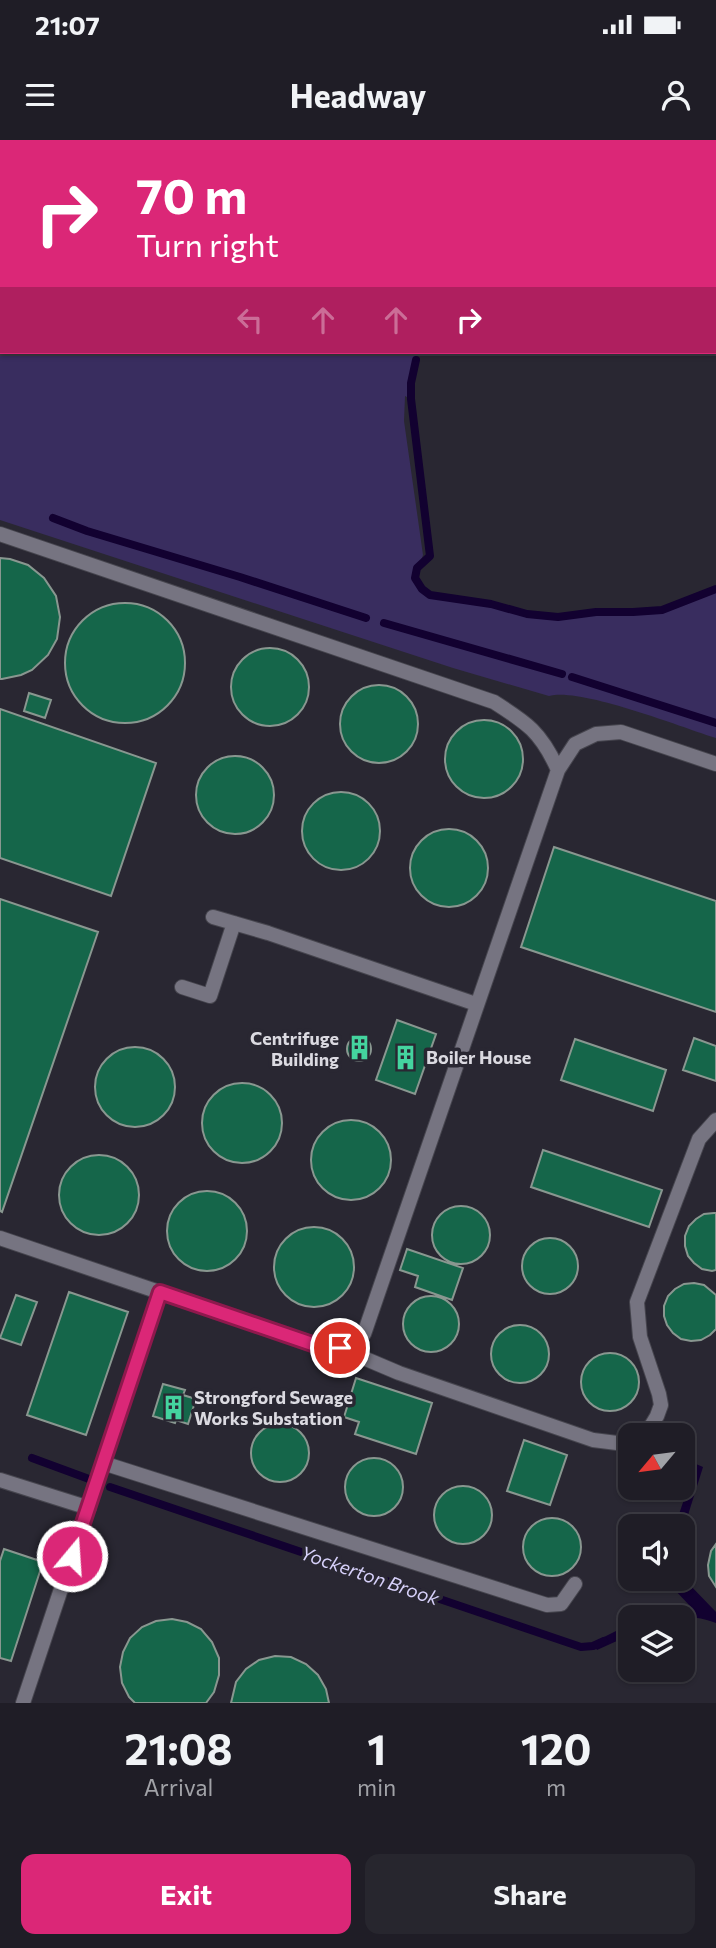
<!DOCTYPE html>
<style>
:root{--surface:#1f1d26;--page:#27262e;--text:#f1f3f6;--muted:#a1a2a7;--line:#3c3b43;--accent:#db2777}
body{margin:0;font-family:Commissioner,sans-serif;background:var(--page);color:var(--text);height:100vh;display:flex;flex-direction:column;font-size:26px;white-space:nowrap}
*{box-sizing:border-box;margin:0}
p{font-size:23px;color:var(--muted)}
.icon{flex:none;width:38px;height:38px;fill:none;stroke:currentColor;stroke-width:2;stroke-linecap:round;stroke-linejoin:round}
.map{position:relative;height:1563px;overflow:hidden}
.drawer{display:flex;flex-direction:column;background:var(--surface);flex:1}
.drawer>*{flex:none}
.hud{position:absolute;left:0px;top:0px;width:718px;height:214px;box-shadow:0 2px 5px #0004,0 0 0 2px var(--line);background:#db2777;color:#fff;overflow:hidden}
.needle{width:46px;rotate:241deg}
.tools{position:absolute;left:618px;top:1283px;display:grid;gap:14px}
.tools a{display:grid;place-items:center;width:77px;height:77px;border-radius:14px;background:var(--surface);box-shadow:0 2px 5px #0004,0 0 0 2px var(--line);font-size:35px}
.pin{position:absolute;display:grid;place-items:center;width:60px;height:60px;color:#fff;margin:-30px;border:4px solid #fff;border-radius:50%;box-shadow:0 2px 7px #0007}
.me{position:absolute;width:77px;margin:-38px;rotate:18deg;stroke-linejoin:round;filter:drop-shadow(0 0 5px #0008)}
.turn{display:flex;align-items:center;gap:24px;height:147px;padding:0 21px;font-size:32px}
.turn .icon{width:91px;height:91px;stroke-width:2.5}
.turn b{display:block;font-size:49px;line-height:60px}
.lanes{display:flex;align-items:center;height:66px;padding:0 21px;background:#0003;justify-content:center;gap:35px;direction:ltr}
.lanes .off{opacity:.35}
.eta{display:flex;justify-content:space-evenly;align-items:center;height:119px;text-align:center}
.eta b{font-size:42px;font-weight:700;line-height:49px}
.cta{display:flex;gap:14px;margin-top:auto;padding:14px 21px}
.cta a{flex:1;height:80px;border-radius:14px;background:var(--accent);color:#fff;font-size:28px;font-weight:700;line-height:80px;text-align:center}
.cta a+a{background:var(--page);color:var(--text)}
.status{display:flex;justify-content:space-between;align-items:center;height:49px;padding:0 35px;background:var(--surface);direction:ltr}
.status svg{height:19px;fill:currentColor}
header{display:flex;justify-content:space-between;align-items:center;height:91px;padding:0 21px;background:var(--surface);font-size:32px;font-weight:700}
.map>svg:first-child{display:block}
.green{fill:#392d5f}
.water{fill:#120130}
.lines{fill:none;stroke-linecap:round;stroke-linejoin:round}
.stream{stroke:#120130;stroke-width:8}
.building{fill:#15664a;stroke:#899790;stroke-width:2}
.service-casing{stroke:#46454e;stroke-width:16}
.service{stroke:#767481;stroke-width:14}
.route-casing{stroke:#8e194d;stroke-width:18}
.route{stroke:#db2777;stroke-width:12}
.labels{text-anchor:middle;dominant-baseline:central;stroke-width:7;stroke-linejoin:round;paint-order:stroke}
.poi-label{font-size:18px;font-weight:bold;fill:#dbdae1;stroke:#292732;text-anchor:start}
.water-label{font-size:19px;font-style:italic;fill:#d6d0f9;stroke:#292732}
</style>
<div class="status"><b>21:07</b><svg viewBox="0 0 49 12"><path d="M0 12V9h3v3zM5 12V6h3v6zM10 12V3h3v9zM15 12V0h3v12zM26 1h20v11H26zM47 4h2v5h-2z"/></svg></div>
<header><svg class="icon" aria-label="menu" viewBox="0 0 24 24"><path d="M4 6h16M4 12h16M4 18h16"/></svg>Headway<svg class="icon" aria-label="person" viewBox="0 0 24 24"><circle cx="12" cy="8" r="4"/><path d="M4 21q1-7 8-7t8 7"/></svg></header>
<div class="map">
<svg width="716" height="1563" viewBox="0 0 716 1563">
<rect width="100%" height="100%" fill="#292732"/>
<path class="green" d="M0,0h466v2h-464v210h414l-5,47 -6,-3 -1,25 19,134 -8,23 7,11 8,6 61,9 36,10 31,3 38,-5h37l29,-2 54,-21v149c-35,-11 -136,-51 -167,-42l-96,-28 -453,-148z"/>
<path class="water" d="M696,1324l7,3 -20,64 -1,-5h-7z
M683,1434l5,9 28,29v11c-22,-9 -47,-6 -71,-6l24,-9 22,-1 -19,-20 -3,-8 13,-1z
M630,1484v11l-33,15 -5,-7z"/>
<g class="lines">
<path class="stream" d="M299,0l1,2
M416,220l-5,23v16l19,157 -13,12 -2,10 7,11 8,6 61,9 36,10 31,3 38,-5h37l29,-2 54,-21
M53,378l34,13 153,46 126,41
M384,483l178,51
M572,537l144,46
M32,1318l57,21
M110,1347l471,160 12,-1 11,-5"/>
</g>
<path class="building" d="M0,418l10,1 18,6 16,13 12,18 4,21 -3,22 -9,16 -16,15 -11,5 -19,4h-2z
M65 523a60 60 0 1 1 120 0a60 60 0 1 1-120 0Z
M231 547a39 39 0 1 1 78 0a39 39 0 1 1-78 0Z
M340 584a39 39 0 1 1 78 0a39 39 0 1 1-78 0Z
M29,553l22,7 -6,18 -21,-7z
M0,569l156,54 -45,133 -111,-38z
M445 619a39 39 0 1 1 78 0a39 39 0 1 1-78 0Z
M196 655a39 39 0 1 1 78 0a39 39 0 1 1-78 0Z
M302 691a39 39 0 1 1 78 0a39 39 0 1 1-78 0Z
M410 728a39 39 0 1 1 78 0a39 39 0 1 1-78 0Z
M554,707l162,54v111l-195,-65z
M0,759l98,33 -96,280 -2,-1z
M397,880l39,14 -21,60 -39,-14z
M347 909a12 12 0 1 1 24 0a12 12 0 1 1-24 0Z
M694,898l22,8v35l-33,-11z
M575,899l91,31 -13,41 -92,-31z
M95 947a40 40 0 1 1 80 0a40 40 0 1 1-80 0Z
M202 983a40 40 0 1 1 80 0a40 40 0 1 1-80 0Z
M311 1020a40 40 0 1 1 80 0a40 40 0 1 1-80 0Z
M543,1010l119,40 -13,37 -118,-40z
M59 1055a40 40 0 1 1 80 0a40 40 0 1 1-80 0Z
M167 1091a40 40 0 1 1 80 0a40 40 0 1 1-80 0Z
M432 1095a29 29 0 1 1 58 0a29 29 0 1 1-58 0Z
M714,1073h2v57l-4,1 -10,-2 -8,-6 -6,-7 -3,-10v-10l4,-10 7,-7 8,-5z
M274 1127a40 40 0 1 1 80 0a40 40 0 1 1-80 0Z
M522 1126a28 28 0 1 1 56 0a28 28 0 1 1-56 0Z
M407,1109l56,19 -11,32 -37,-13 3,-11 -18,-6z
M694,1143l10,2 12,10v34l-6,6 -9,5 -10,1 -10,-2 -8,-6 -6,-8 -3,-9v-10l4,-10 7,-7 9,-5z
M69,1152l59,20 -42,123 -59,-20z
M16,1155l21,7 -16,43 -21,-7z
M403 1184a28 28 0 1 1 56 0a28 28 0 1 1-56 0Z
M491 1214a29 29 0 1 1 58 0a29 29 0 1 1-58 0Z
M581 1242a29 29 0 1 1 58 0a29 29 0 1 1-58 0Z
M356,1238l76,25 -16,51 -61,-20 4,-12 -15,-5z
M163,1244l22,6 -2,5 13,4 -8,25 -12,-4 -1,3 -22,-7z
M251 1313a29 29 0 1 1 58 0a29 29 0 1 1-58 0Z
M524,1300l43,15 -17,50 -43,-14z
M345 1347a29 29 0 1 1 58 0a29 29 0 1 1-58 0Z
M434 1375a29 29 0 1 1 58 0a29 29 0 1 1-58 0Z
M523 1407a29 29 0 1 1 58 0a29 29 0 1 1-58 0Z
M716,1404v43l-7,-11 -1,-11 3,-14z
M4,1409l39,13 -32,99 -11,-3v-97z
M172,1479l15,3 14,7 11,13 7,16v17l-5,17 -8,11h-71l-6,-6 -7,-14 -2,-16 3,-15 7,-14 12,-11 14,-6z
M275,1516l16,1 15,7 12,11 8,14 3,14h-98l5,-21 10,-13 13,-9z"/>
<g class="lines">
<defs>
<path id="service" d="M0,394l494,168c33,21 47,30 64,68l-194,564 -24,14 -19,-1 -321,-109
M558,630l17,-26 21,-10 25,-2 95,32
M213,777l55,16 208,71
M182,847l28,9 24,-73
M340,1208l59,25 194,67 24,3 13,-4
M639,1295l12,-9 6,-10 4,-11 -2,-11 -19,-57 -3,-35 62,-163 17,-19
M103,1323l444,142 14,-1 14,-20
M0,1340l89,28
M23,1563l137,-411"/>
</defs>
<use href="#service" class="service-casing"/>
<use href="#service" class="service"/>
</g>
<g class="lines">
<defs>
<path id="route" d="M72,1416l88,-264 161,55 19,1"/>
</defs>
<use href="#route" class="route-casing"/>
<use href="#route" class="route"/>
</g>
<defs>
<symbol id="building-bare" viewBox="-9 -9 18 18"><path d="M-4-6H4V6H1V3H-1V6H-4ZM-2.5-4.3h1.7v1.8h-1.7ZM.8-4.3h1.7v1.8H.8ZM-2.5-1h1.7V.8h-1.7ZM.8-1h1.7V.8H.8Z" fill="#44d49f" stroke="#292732" stroke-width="2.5" paint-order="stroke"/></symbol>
</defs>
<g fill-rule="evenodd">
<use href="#building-bare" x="342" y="890" width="35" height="35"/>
<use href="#building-bare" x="388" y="900" width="35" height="35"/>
<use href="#building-bare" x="156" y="1250" width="35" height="35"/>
</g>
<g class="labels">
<g class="poi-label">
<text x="339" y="898" text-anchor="end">Centrifuge<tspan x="339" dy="21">Building</tspan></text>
<text x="426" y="917">Boiler House</text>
<text x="194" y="1257">Strongford Sewage<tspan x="194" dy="21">Works Substation</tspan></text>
</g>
<g class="water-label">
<text transform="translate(370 1435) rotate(19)">Yockerton Brook</text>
</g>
</g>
</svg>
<div class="tools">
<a><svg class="needle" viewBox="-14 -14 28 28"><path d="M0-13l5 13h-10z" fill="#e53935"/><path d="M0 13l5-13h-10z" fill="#a1a2a7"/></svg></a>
<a><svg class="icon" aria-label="sound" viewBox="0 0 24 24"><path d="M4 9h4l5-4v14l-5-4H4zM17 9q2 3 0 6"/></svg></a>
<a><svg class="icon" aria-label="layers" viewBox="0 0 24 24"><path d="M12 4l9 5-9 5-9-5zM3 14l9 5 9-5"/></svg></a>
</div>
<div class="pin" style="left:340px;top:1208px;background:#d93025"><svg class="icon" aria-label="arrive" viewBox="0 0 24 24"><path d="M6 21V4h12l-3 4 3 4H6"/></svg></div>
<svg class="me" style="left:72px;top:1416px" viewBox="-20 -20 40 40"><circle r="17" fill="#db2777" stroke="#fff" stroke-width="3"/><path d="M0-11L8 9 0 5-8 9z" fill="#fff"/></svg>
<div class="hud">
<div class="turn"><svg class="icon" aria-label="right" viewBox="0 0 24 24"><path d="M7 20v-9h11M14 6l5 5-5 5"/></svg><div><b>70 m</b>Turn right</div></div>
<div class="lanes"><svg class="icon off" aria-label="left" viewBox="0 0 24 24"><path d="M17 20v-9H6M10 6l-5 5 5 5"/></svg><svg class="icon off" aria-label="ahead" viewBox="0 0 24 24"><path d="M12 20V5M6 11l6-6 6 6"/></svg><svg class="icon off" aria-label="ahead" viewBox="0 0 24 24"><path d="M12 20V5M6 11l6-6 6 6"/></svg><svg class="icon" aria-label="right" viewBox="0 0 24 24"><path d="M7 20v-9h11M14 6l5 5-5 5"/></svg></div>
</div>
</div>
<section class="drawer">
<div class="eta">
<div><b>21:08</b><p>Arrival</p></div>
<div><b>1</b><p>min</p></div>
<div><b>120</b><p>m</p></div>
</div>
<div class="cta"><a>Exit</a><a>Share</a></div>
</section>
